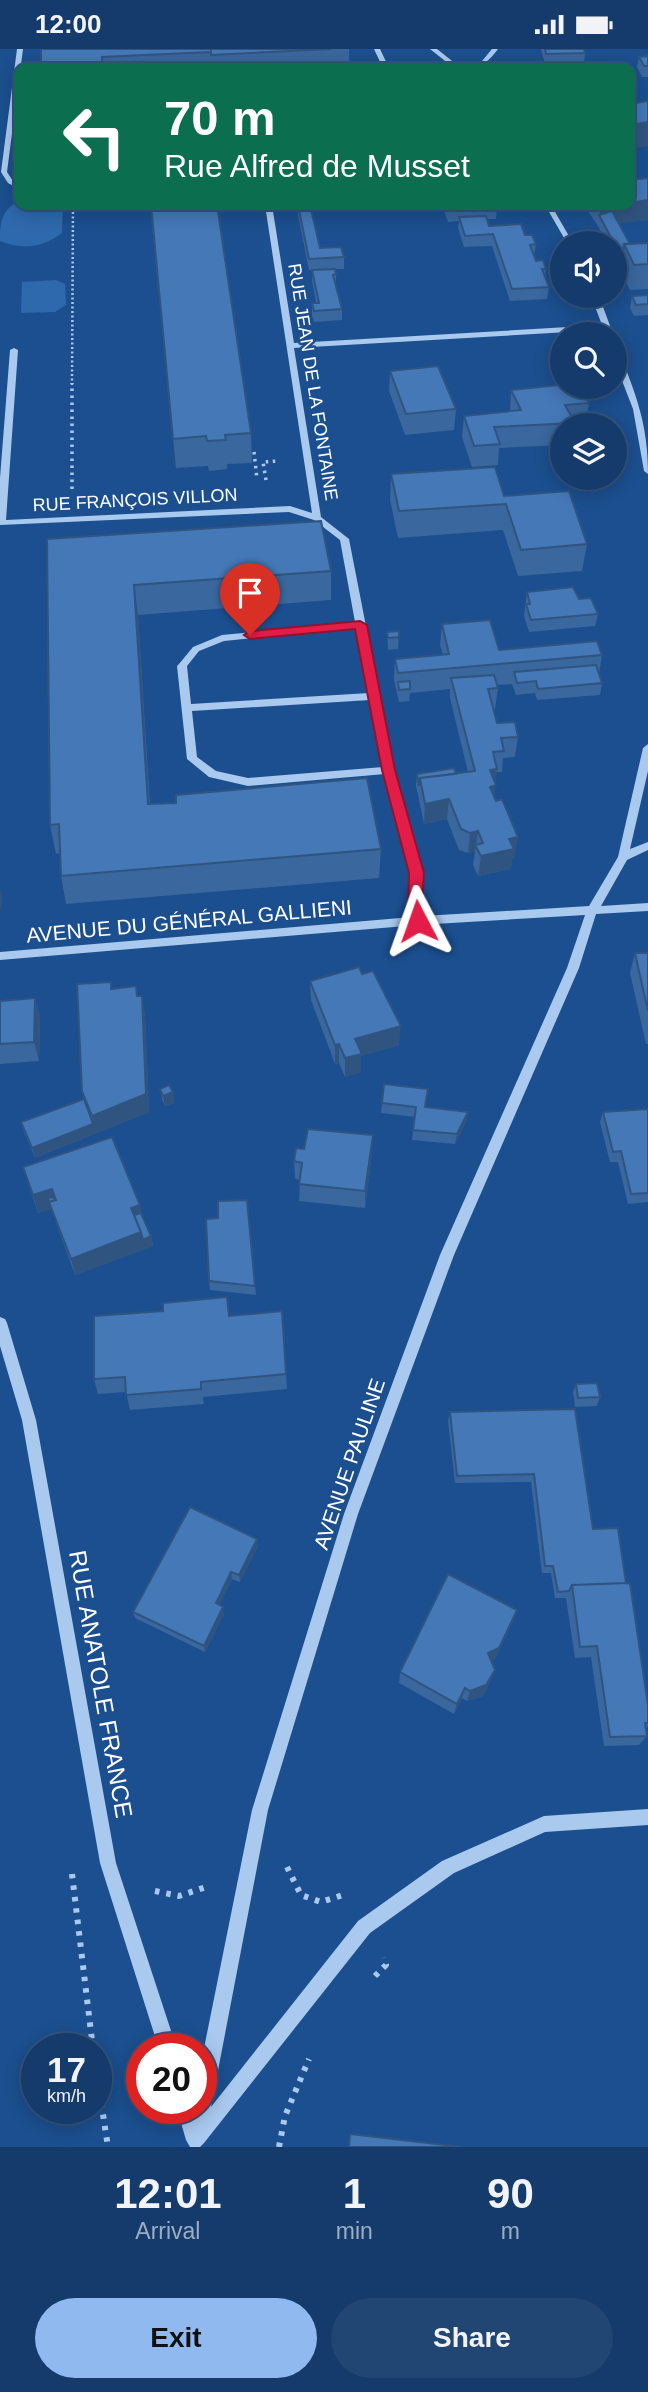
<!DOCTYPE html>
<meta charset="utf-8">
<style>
:root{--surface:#143b6b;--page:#214673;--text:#f1f3f6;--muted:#9dadc1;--line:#33557e;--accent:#90b9f0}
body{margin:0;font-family:Arial,sans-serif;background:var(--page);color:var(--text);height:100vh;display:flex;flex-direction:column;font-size:26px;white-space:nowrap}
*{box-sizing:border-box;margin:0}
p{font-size:23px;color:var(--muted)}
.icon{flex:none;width:38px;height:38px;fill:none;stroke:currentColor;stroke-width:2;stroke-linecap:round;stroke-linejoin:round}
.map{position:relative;height:2098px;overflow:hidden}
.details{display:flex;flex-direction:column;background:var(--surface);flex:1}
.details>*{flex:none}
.banner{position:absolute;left:14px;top:14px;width:621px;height:147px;border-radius:14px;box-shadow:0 4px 18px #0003,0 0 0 2px var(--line);background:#0b6e4f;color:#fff;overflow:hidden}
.controls{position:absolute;left:550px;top:182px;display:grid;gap:14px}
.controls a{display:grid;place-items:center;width:77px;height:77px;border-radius:50%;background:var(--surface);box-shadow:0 4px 18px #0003,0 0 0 2px var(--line);font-size:35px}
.speed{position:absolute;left:21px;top:1984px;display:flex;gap:14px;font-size:35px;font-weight:700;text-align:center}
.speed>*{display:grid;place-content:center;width:91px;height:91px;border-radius:50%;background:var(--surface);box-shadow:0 4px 18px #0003,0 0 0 2px var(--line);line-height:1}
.speed small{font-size:18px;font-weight:400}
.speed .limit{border:10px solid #d22;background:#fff;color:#111}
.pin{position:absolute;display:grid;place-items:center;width:60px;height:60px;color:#fff;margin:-72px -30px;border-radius:50% 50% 50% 0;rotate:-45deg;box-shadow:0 0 7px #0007}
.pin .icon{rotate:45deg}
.me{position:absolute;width:77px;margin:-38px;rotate:356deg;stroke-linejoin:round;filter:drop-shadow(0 0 5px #0008)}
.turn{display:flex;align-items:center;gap:24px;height:147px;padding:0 35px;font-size:32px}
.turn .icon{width:91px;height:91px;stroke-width:2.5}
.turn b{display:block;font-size:49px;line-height:60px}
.eta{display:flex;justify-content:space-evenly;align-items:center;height:119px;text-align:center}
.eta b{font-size:42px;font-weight:700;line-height:49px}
.primary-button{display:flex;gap:14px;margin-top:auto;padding:14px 35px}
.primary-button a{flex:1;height:80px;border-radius:42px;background:var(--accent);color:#111;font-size:28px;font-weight:700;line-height:80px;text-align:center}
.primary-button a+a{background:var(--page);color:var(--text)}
.status{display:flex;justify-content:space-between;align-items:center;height:49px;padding:0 35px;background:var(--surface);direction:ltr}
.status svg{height:19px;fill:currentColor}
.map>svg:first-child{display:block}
.green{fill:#2e69ad}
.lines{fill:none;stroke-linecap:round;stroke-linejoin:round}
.path-far2{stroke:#a9c9ee;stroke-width:2.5;stroke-dasharray:2 2.5;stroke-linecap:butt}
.path-far1{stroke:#a9c9ee;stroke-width:3.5;stroke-dasharray:2.5 4.5;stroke-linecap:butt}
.path{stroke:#a9c9ee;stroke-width:6;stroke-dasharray:4.5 7;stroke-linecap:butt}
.minor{fill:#a9c9ee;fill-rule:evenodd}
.wall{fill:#3a679d}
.shaded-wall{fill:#305480}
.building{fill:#4478b7;stroke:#305480;stroke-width:2}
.route{fill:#e11d48;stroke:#92132f;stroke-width:2}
.labels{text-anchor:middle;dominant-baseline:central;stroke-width:5;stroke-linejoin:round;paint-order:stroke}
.far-street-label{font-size:18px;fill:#fff;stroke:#1b4f8f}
.street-label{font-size:21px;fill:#fff;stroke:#1b4f8f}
.near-street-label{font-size:24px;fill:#fff;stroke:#1b4f8f}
</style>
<div class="status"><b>12:00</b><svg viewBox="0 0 49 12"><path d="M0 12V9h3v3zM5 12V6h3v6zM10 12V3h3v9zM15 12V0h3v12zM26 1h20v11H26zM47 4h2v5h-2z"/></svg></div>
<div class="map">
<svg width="648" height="2098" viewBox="0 0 648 2098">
<rect width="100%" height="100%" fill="#1b4f8f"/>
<path class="green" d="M19,152v4h44l-1,28c-20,15 -39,17 -62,8 0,-18 1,-31 19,-40z
M56,231l9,4 1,21 -11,7 -34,1 1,-31z"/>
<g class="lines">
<path class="path-far2" d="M72,336l1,-180"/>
<path class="path-far1" d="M254,403l3,27
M266,431l-3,-18 15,-1
M72,440v-106"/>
<path class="path" d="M287,1818l14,28 20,7 22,-7
M72,1825l21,175
M155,1842l24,5 27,-9
M375,1927l11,-11 -3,-7
M96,2020l12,78
M279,2098l6,-31 24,-57"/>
<path class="minor" d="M17,0h6l-16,123 6,9 6,3v5l-11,-6 -7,-11z
M374,0h6l9,19h-6z
M430,0h7l24,19h-7z
M492,0h6c-9,12 -16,19 -32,19l16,-7z
M265,156h7l22,138 308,-18 -11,-29h8l14,38h-8l-2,-4 -309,18 27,169 28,22 45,231 27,103v33l2,10 166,-10 29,-49 25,-109 5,-4v27l-18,78 18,-7v8l-21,10 -26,46 47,-3v8l-52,3 -17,54 -125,287 -96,259 -90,296 -57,297 147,-186 84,-60 102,-45 104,-7v16l-103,7 -91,41 -84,60 -166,210 -4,4h-10l-4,-7 -9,-31h24v-46l51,-253 92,-296 96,-259 127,-287 18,-53 -167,10 -418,35v-8l412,-35 -3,-11 2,-33 -26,-99 -137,12 -39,-9 -22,-18 -10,-93 2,-2 14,-17 29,-12 133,-13 -15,-82 -26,-20 -25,-8 -289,13v-47l10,-128 4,-2 4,2 -12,170 284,-14 22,7zM357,579l12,65 -178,11 -4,-38 12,-15 25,-10zM370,651l13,67 -135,11 -32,-7 -19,-14 -5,-46z
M545,156h6l22,38h-6z
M614,298l4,2c18,46 30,74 30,125l-4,-3 -11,-62 -19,-49z
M0,1268l5,2 2,4 29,97 80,443 61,186h-18l-59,-186 -78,-443 -22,-74z"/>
</g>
<path class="wall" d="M41,0h308v19h-308z
M541,0h43l1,4 -1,11h-39z
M648,7v21h-6l-5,-10 2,-10z
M648,129v42l-29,3 11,21 18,-1v46l-18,1 -16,-31v-16h-8l-8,-17 -14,-21h46z
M150,156l101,228 1,30 -25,1v5l-18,2 -1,-5 -32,2z
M296,156h14l10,43 24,9v12h-9l1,5v12l6,23v11l-28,2 -2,-7v-12h4l-4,-22v-11h-3z
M430,156h66l1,3 -1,11h-9l2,7 36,9 11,9 -2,12 2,5 10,8 -1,8 4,10 -2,12 -37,2 -18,-55 -28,1 -6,-19 1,-7 -11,1 -4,-12 -12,1z
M648,246v20l-14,1 -4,-8 2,-12z
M390,322l66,38 -2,21 -49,5 -16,-44z
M559,333l30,21 -4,21 -10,1h-13v20l-63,3 -1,17 -26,2 -10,-30 2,-21 46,-5 1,-21 47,-5z
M391,425l113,22 83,48 -5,27 -64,5 -15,-46 -105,8 -8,-38z
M47,490l284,32v29l-193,15 12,189 231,45 -2,29 -313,26 -5,-28 -1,-23 -4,1 -6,-29z
M527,543l52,7 19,15 -3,12 -66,6 -5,-16z
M442,575l57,26 103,5 -3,18 3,10 -2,12 -63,5 -2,-7 -19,2 -4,-11 -15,1 1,3 -3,21h-2l4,14 21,14 -3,20 -12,1 -1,14h-6l-2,24 21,61 -3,1 -1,11 -33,7 -5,-11 2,-14 -7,2 -9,-3 -12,-31 -23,5 -8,-38 1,-12 51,-2 -18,-74v-9l-40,4 -1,8 -10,1 -5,-22 1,-21 48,-4 -3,-10z
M399,582l-1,18 -10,1 -1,-18z
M635,904h13v91h-2l-16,-71z
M310,932l89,64 -38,11v16l-16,5 -6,-14 -4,1 -24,-64z
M136,937l2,10 7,19 4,97 -114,46 -11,-26 -3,-10 63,-23 -2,-8 30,-102z
M35,949l5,19 -1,44 -39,3v-63z
M160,1040l13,3 1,11 -9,3 -3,-7z
M382,1054l86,9 -2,10 -11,22 -43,-4 3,-23 -34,-4z
M648,1060v93l-20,2 -10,-42h-8l-10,-40 3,-10z
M372,1104l-7,55 -66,-7 1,-21 -5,-1 -1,-18z
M23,1118l117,38 1,8 10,23 2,10 -78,29 -24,-66 -13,4z
M247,1151l9,95 -46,-5 -1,-9 9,-63z
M282,1262l5,78 -84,8 1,7 -74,6 -4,-18 -28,2 -4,-15 136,-63z
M576,1335l24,13 -3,9 -22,1 -2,-15z
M575,1360l18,120 33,54 22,122v21l-2,3 1,7 -8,9 -35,1 -13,-89 -16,1 -9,-60h-11l-4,-25h-9l-11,-91 -76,1 -7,-62 2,-9z
M258,1497l-18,36 -8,-3 -13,26 5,9 -19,38 -70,-34 -2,-6z
M517,1561l-4,11 -18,38 -4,2v19l-8,16 -16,5 -5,-3 -8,16 -55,-31 1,-11z"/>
<path class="shaded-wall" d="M648,73v24l-18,3v-24z
M648,151v20l-43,5 -6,-10 2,-9 12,-1h17v-2z
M134,536l4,30 13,218 -3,-29z
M497,720l-4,37 -6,1 3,-37z
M449,750l-2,20 -23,5 1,-20z
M478,782l-3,20 -7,2 2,-20z
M518,788l-3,20 -3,1 -1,11 -33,7 3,-20 28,-17z
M0,839l2,6v21l-2,-8z
M142,947l3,19 4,97 -114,46 -3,-10 61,-24 -1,-8z
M35,949l5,19 -1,44 -5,-19z
M401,977l-2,19 -38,11v16l-16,5v-19l10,-19z
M339,995v19l-4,1v-19z
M173,1043l1,11 -9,3 -2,-10z
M468,1063l-2,10 -11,22 2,-10z
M373,1086l-1,18 -7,55v-17z
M52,1140l5,18 -19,6 -5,-18z
M140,1156l3,18 -6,2 -6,-17z
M141,1183l10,4 2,10 -78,29 -4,-16z
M257,1490l1,7 -18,36 -1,-7z
M231,1523l1,7 -15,31 -1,-7z
M223,1558l1,7 -19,38 -1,-6z
M517,1561l-4,11 -18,38 -11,5 4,-11z
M495,1621l-4,10 -8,16 -16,5 3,-10z
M465,1639l-3,10 -8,16 3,-10z"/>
<path class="building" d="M41,0h170v3l-109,5v11h-61z
M211,0h120l-120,6z
M545,0h39l1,4 -39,1z
M648,7v10h-4l-5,-9z
M648,52v21l-18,3v-21z
M648,129v22l-18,3v-23z
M151,156h66l34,228 -26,2 1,5 -19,1 -1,-5 -33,3z
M298,156h12l10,43 21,-1 3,10 -35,2z
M446,156h50l1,3 -49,2z
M612,162l18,33 14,-1 -20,1 -2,14 -23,-43z
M486,167l3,10 32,-2 4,11h7l4,9 -6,1 6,16 7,-1 3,9h-4l7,18 -37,2 -19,-55 -28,2 -6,-19z
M648,194v21l-14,1 -10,-21z
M335,220l1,5 -3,1 9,34 -28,2 -2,-8h7l-7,-33z
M648,246v9l-12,1 -4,-9z
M438,317l18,43 -50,5 -16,-43z
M562,332v6h18l9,16 -24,2 10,18 -81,4 6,17 -26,2 -10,-30 57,-6 -10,-20 49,-5 -1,-3z
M495,418l9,29 65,-5 18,53 -66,6 -15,-46 -107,7 -8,-37z
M321,472l10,50 -197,14 14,219 28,-1v-8l191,-17 14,71 -320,27 -2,-52 -9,1 -3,-286z
M573,538l6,12 12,-1 7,16 -67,6 -5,-16h4l-3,-12z
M490,571l9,30 98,-9 5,14 -204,18 -3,-14 54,-5 -7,-30z
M399,582v6l-11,1 -1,-6z
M596,616l6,18 -64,6 -2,-8 -19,2 -3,-11z
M494,626l4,13 -10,1 9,34 18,-1 3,15 -17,1 3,13 -11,1 4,17 -7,1 6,15 -6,2 6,14 6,-2 16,38 -9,2 5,10 -33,7 -6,-11 8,-2 -5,-12 -8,2 -9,-4 -12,-30 -24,5 -5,-26 55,-7 -24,-93z
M410,632v8l-11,1 -1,-8z
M454,719l2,6 -36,4 -1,8 -2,-12z
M635,904h13v58z
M359,918l3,7 11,-3 28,55 -46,13 7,15 -17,4 -6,-14 -4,1 -25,-64z
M111,933v7l25,-3 1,10h5l4,98 -54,22 -10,-25 -5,-107z
M35,949l-1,44 -34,2v-43z
M384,1035l44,5 -3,18 43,5 -11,22 -44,-4 3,-23 -34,-4z
M169,1036l4,7 -10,4 -3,-7z
M84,1050l9,25 -61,24 -11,-26z
M648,1060v84l-17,1 -10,-43 -8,1 -10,-40z
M308,1080l65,6 -8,56 -66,-7 3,-21 -8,-2 2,-13 8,1z
M112,1088l28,68 -9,3 10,24 -70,27 -22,-57 7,-2 -4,-11 -19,6 -10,-28z
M54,1148l1,3 -6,2 2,7 -3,-11z
M247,1151l8,86 -46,-5 -3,-62 12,-1v-17z
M141,1164l10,23 -8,4 -2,-8 -7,-17z
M227,1248l2,19 53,-5 4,63 -85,8v7l-75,6 -1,-18 -31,2v-63l69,-5v-8z
M597,1334l3,14 -22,1 -2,-14z
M575,1360l18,120 25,-1 8,55 -54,2 -3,6 -11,1 -5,-26h-8l-11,-92 -77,2 -7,-64z
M190,1458l67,32 -18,36 -8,-3 -15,31 7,4 -19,39 -71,-34z
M448,1525l69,36 -18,38 -11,5 7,17 -9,15 -16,6 -5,-3 -8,16 -57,-32z
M630,1534l18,122v18h-3l2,13 -37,1 -13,-91 -17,1 -8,-62z
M350,2085l112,13h-113z"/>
<path class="route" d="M360,572l7,4 28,145 29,103 -2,33 3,15 -7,6 -7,-6 -3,-15 1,-33 -27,-103 -27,-141 -105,10 -6,-4 6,-4z"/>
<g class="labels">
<g class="far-street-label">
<text transform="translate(313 333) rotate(81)">RUE JEAN DE LA FONTAINE</text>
<text transform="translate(135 451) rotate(-3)">RUE FRANÇOIS VILLON</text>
</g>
<g class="street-label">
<text transform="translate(189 872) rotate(-5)">AVENUE DU GÉNÉRAL GALLIENI</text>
<text transform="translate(349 1415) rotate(-71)">AVENUE PAULINE</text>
</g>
<g class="near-street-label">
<text transform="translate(101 1635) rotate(80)">RUE ANATOLE FRANCE</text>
</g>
</g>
</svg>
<div class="controls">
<a><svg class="icon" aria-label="sound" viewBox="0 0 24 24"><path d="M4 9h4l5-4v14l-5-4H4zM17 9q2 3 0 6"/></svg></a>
<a><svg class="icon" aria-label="search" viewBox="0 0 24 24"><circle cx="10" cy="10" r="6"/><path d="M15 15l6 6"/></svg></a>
<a><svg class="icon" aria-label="layers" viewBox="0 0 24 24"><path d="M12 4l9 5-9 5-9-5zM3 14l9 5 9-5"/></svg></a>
</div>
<div class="speed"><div>17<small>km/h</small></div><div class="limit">20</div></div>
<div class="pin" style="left:250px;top:586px;background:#d93025"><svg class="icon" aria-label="arrive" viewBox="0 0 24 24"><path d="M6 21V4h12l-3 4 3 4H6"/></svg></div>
<svg class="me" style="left:418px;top:872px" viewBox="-20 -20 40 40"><path d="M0-17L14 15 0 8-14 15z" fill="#e11d48" stroke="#fff" stroke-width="4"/></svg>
<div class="banner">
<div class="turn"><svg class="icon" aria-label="left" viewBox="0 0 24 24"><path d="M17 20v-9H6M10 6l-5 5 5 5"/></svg><div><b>70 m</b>Rue Alfred de Musset</div></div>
</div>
</div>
<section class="details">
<div class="eta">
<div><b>12:01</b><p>Arrival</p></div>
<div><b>1</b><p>min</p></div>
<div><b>90</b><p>m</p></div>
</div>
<div class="primary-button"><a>Exit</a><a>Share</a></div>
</section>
